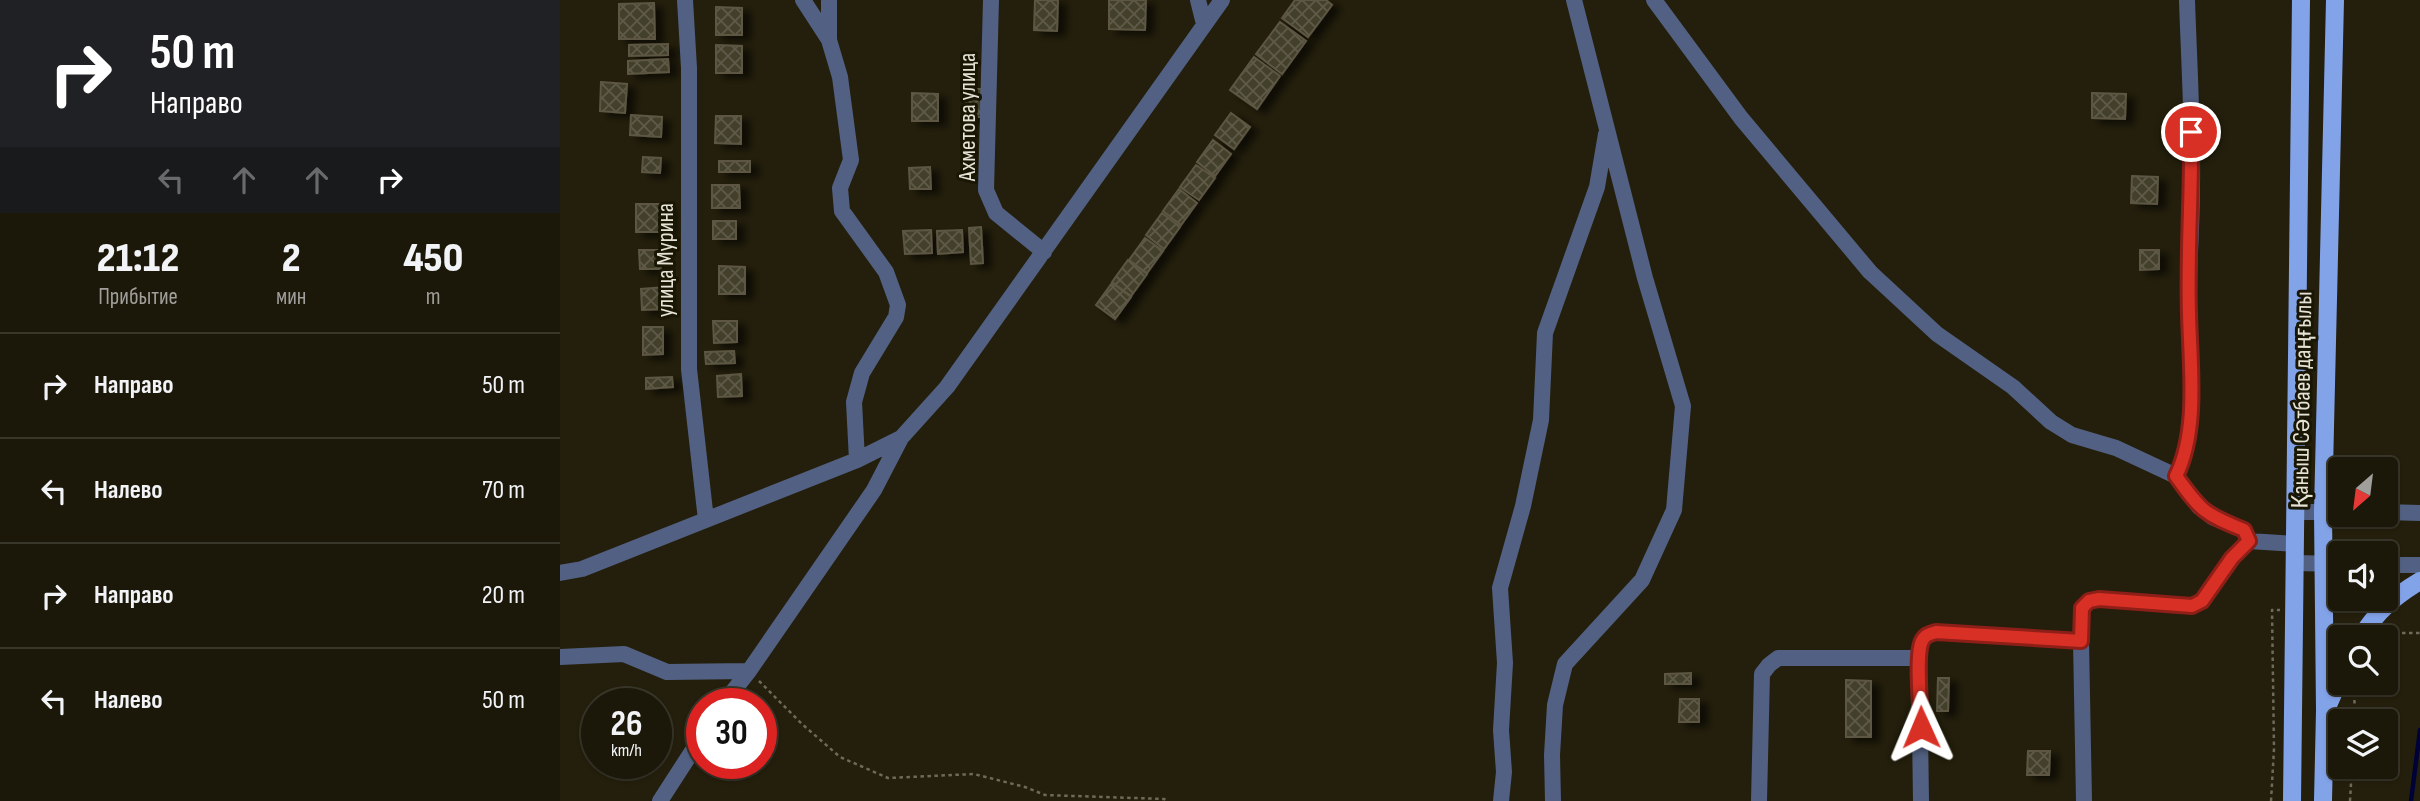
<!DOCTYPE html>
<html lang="ru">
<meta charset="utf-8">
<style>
:root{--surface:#1b1709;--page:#282417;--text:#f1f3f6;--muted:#a09f9c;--line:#39362a}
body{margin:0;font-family:"Sofia Sans Condensed",sans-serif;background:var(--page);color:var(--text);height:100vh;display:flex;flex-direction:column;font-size:26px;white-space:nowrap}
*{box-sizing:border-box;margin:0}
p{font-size:23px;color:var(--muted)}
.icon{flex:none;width:38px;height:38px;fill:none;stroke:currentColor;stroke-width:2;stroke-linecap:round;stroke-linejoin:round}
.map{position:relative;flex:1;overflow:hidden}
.panel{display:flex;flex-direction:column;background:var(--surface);width:560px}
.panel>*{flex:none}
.top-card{background:#202124;color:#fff;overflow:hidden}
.needle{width:46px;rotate:208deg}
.controls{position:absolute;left:1768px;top:457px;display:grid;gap:14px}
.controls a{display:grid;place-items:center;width:70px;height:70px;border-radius:7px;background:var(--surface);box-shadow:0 2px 5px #0004,0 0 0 2px var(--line);font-size:35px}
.speed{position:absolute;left:21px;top:688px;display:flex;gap:14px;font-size:35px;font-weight:700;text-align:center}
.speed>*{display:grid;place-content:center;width:91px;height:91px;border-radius:50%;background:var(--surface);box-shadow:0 2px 5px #0004,0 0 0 2px var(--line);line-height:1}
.speed small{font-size:18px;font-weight:400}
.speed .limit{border:10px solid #d22;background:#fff;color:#111}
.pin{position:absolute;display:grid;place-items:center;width:60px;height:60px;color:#fff;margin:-30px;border:4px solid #fff;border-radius:50%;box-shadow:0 2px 7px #0007}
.me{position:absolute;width:77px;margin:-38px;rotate:359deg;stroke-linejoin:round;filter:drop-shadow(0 0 5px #0008)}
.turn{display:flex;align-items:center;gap:24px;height:147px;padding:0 35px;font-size:32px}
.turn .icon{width:91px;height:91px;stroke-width:2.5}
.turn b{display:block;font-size:49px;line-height:60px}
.lanes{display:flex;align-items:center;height:66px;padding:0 35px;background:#0003;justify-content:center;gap:35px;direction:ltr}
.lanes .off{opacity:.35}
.eta{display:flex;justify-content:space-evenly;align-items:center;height:119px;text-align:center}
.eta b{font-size:42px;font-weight:800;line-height:49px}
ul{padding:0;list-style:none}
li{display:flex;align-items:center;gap:21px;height:105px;padding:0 35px;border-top:2px solid var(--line)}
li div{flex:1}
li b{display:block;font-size:26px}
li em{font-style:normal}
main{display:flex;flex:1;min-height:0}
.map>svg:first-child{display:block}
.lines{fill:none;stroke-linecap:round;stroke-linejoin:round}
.stream{stroke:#000237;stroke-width:4.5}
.building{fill:url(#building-cross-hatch);stroke:#5b5642;stroke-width:2;filter:url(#shadow)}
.path{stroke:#6e6a5a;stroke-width:2.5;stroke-dasharray:3.5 3.5;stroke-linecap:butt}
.minor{stroke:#526183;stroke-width:16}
.major{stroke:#83a3e9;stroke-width:18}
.route-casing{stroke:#8d1f18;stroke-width:18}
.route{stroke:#d93025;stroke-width:12}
.labels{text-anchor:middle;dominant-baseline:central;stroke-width:6;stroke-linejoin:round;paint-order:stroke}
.street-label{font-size:24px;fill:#e5e2d6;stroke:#1a1604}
</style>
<main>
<section class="panel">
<div class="top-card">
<div class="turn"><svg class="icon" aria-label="right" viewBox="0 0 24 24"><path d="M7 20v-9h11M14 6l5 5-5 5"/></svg><div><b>50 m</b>Направо</div></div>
<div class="lanes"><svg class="icon off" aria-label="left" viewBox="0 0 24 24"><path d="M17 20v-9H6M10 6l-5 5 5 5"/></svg><svg class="icon off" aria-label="ahead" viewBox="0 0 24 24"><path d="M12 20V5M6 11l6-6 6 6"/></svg><svg class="icon off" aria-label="ahead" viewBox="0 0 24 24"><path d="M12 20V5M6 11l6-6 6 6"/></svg><svg class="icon" aria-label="right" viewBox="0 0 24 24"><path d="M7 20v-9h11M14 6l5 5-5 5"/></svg></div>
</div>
<div class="eta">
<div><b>21:12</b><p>Прибытие</p></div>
<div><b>2</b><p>мин</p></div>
<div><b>450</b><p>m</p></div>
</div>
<ul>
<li><svg class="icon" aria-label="right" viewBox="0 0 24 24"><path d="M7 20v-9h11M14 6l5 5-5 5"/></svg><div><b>Направо</b></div><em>50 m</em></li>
<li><svg class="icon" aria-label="left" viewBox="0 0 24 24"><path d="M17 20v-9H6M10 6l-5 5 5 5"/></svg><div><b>Налево</b></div><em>70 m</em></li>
<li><svg class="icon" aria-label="right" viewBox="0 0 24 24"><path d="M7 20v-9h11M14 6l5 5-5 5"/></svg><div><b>Направо</b></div><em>20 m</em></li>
<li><svg class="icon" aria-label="left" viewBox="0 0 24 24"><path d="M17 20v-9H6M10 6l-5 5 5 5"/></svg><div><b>Налево</b></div><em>50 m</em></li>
</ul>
</section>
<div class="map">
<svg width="1860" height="801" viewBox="0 0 1860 801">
<defs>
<pattern id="building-cross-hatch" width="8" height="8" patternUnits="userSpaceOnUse" patternTransform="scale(1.75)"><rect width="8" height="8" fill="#433f2b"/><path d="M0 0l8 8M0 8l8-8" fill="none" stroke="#5e5a49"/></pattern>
<filter id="shadow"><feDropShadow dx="8" dy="4.5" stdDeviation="3.5" flood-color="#0009"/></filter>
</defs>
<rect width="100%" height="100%" fill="#241f0c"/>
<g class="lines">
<path class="stream" d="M1851,801l9,-71"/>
</g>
<path class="building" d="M475,0h23l-1,31 -23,-1z
M549,0h37l-1,30 -36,-1z
M735,0h31l6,5 -24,32 -26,-19z
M94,3l1,36h-36v-35z
M156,7l26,1v27h-26z
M720,22l26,19 -24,33 -26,-20z
M108,44v11l-39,1v-11z
M156,45l26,1v27h-26z
M694,57l26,19 -23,33 -27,-19z
M108,59l1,13 -41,2v-13z
M41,82l26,2 -2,29 -25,-2z
M406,89h15v28h-16z
M352,93l26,1v27h-26z
M1532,93l34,1 -1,25 -33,-1z
M671,113l19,14 -16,22 -19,-14z
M71,115l31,2 -1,20 -31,-2z
M156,116h25v28l-26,-1z
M653,140l18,14 -16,22 -18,-14z
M83,157l18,1 -1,15 -18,-1z
M159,161h31v11h-31z
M636,165l19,13 -16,22 -19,-13z
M370,167l1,22h-21l-1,-21z
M1572,176l26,1 -1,27 -26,-1z
M152,185h27l1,23h-28z
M619,189l18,14 -16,22 -18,-14z
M76,204h31v28h-31z
M602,213l18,14 -16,22 -18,-14z
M153,221h23v18h-23z
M421,227l2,36 -12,1 -2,-36z
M371,230l1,23 -27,1 -2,-23z
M402,230l1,22 -25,2 -1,-23z
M585,238l18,13 -16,22 -18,-13z
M79,250h21l1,19h-21z
M1580,250h19v19l-19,1z
M568,260l19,14 -16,22 -19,-14z
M159,266l26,1v27h-26z
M552,283l19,14 -16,22 -19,-14z
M105,287l1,22 -24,1 -1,-21z
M153,321h24v21l-23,1z
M83,327h20v27l-20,1z
M174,351l1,12 -29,1 -1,-12z
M181,374l1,22 -24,1 -1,-21z
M112,377l1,10 -27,2v-11z
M1131,673v11h-26v-10z
M1378,678h11l-1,33h-11z
M1286,680l25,1v56h-25z
M1120,699h19v23h-20z
M1468,751h22l-1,24h-22z"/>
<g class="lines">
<path class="path" d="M1779,610l21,1
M1821,633h39
M199,681l43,43 38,33 48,21 86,-4 51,13 20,8 119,4 4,2
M1794,686l1,35
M1711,801l3,-52 -2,-139h8
M1790,801l2,-35"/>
<path class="minor" d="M125,0l4,68v301l17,151
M243,0l26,40
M269,0v40l11,37 11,83 -11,28 2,23 44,61 12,33 -2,12 -34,56 -8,29 3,58
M431,0l-5,190 10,23 48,39
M638,0l6,24
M1094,0l87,118 129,154 67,62 76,53 38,35 21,13 44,13 60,28 23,31 13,10 32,13 5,11
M1616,476c22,-46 14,-112 13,-162 -1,-43 3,-85 3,-128 1,-62 -3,-124 -5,-186
M1735,512h45
M1825,512l35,1
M1735,563l45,1
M1825,565h35
M0,573l22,-4 275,-109 44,-22 46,-51 275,-387
M0,657l64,-3 43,18 82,-1
M1359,658l2,143
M163,704l26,-33 125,-181 27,-52
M100,801l42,-65
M941,801l3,-29 -3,-42 4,-67 -5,-75 23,-82 18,-86 4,-87 52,-146 9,-53
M993,801l-1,-46 3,-50 10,-41 77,-84 32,-70 9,-104 -38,-128 -71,-278
M1199,801l3,-127 7,-9 9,-7h141c1,-14 2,-21 16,-26l146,9
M1524,801l-3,-160 1,-33 7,-7 10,-2 92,7 11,-5 31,-43 16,-17 46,3"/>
<path class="major" d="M1801,637c15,-25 34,-41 59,-56
M1768,705l12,-27
M1732,801l9,-801
M1763,801l2,-90 -2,-199 12,-512"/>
</g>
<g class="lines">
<defs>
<path id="route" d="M1361,727c0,-18 -6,-72 1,-86 3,-6 7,-7 14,-9l145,9 1,-33 7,-7 10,-2 93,7 10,-5 30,-43 17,-17 -5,-11c-40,-16 -43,-19 -68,-54 23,-46 14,-112 13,-163 -2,-60 3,-121 2,-181"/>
</defs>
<use href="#route" class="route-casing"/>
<use href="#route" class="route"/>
</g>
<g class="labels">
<g class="street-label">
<text transform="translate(407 117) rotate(-90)">Ахметова улица</text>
<text transform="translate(105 260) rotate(-90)">улица Мурина</text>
<text transform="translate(1742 400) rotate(-89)">Қаныш Сәтбаев даңғылы</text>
</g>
</g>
</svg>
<div class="controls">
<a><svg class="needle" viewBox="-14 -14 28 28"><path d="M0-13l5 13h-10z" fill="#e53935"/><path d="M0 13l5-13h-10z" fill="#a09f9c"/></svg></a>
<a><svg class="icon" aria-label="sound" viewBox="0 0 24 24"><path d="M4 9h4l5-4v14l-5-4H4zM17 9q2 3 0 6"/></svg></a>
<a><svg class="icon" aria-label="search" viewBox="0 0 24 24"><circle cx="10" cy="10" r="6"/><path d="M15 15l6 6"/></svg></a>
<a><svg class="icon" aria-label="layers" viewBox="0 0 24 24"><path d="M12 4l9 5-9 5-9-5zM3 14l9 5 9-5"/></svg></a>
</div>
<div class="speed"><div>26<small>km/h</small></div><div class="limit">30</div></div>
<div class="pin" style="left:1631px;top:132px;background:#d93025"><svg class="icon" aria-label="arrive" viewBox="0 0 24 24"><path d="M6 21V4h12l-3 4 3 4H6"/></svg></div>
<svg class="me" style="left:1361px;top:727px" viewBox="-20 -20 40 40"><path d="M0-17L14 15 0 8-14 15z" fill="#d93025" stroke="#fff" stroke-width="4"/></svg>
</div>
</main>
